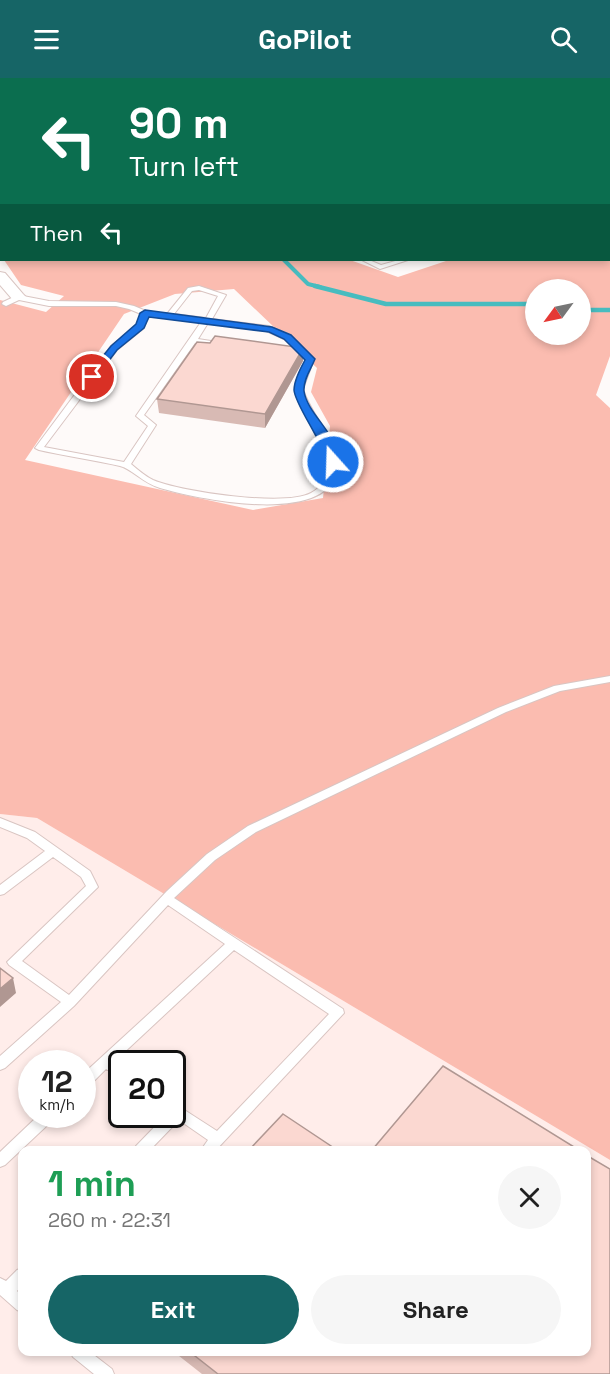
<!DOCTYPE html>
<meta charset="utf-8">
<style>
:root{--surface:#fff;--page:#f6f6f6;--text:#222;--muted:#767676;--accent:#166566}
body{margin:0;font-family:"Space Grotesk",sans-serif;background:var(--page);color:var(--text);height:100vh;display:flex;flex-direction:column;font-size:22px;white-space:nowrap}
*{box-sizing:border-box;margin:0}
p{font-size:20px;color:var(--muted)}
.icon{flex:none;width:33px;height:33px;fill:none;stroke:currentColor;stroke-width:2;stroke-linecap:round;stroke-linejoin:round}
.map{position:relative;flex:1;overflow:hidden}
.drawer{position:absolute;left:18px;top:1068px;width:573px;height:210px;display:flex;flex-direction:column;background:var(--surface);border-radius:12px;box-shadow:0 3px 9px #0003}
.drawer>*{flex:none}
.guide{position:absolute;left:0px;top:0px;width:610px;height:183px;box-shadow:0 3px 9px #0003;background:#0b6e4f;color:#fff;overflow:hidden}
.needle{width:39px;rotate:237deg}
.tools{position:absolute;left:525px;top:201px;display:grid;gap:12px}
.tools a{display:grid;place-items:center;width:66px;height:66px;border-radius:50%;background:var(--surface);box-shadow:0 3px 9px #0003;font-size:30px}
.speed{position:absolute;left:18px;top:972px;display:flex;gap:12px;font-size:30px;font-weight:700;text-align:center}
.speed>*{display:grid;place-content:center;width:78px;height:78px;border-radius:50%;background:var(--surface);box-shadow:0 3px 9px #0003;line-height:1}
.speed small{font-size:15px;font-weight:400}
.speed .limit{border:3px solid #111;border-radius:9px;background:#fff;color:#111}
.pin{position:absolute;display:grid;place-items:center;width:51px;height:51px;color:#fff;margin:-26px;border:3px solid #fff;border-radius:50%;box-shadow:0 2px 6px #0007}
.me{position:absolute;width:66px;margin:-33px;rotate:340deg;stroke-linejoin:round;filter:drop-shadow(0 0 4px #0008)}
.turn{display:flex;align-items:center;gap:21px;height:126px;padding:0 30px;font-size:27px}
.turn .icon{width:78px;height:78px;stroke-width:2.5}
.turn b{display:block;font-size:42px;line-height:51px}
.then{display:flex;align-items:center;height:57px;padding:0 30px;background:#0003;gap:12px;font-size:22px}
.round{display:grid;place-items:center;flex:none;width:63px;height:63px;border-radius:32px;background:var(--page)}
.summary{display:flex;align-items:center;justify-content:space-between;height:102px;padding:0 30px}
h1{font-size:36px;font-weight:800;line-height:45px;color:#1e9e55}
.primary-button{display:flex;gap:12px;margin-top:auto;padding:12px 30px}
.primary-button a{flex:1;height:69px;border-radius:36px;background:var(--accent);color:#fff;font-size:24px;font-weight:800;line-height:69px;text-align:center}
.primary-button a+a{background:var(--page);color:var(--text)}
header{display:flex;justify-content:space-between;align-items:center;height:78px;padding:0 30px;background:var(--accent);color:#fff;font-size:27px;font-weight:800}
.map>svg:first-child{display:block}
.built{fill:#ffedea;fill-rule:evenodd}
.green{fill:#fbbcb0;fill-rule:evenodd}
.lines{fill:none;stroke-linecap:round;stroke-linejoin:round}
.stream-far1{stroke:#47bcbf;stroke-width:4}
.stream{stroke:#47bcbf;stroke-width:4.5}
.lane-casing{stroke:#d9c5c2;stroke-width:2}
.street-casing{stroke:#d9c5c2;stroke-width:2}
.lane{fill:#fff;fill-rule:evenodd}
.street{fill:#fff;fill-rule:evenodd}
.wall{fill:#d8bab4}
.shaded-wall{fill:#b09792}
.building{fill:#fbd8d1;stroke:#b09792;stroke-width:1.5}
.route{fill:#1a73e8;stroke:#114b97;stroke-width:1.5}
</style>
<header><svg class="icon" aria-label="menu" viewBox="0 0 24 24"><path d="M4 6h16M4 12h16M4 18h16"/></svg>GoPilot<svg class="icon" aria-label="search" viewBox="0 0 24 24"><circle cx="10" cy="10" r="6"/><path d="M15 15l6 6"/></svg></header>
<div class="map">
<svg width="610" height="1296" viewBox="0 0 610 1296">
<rect width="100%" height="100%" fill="#fefaf9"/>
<path class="built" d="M0,736l37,4 573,342v214h-610zM32,986h50v50h-50zM122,986h50v50h-50zM22,1072h564v202h-564z"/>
<path class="green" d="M610,100v178l-14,39 14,13v752l-573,-342 -37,-4v-514l46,12 18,-16 -43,-11 -17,-25h346l48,17 51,-17h160zM234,211l83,79 -6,24 19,34 -7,72 -70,12 -228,-50 99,-146 51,-20zM536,212h44v44h-44z"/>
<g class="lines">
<path class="stream-far1" d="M194,2l18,-2
M284,182l24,24 12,3"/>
<path class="stream" d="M315,208l71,18h150
M580,232h30"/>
<defs>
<path id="lane" d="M357,0h7l-9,2z
M2,47v4l-2,1v-4z
M362,182h7l12,5 18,-5h9l-28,9z
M199,208l27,9 -14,24 57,7 21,9 24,24 -11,30c7,25 33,49 34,74 2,66 -140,36 -177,25 -17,-5 -28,-19 -40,-22 -27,-6 -54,-10 -81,-16l-4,-2 76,-102 27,-21 3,-11 -12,-5 -13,-3h-67l-30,-6 -13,6 -4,-2 1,-2 15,-7 31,6 67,1 18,4 12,5 21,3 21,-26zM199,212l19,6 -12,22 -32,-4 18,-23zM148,238l53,6 -65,94 12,10 -24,36 -80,-15 73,-97 27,-22zM208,245l56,7 20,9 22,20 -11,30c7,25 34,50 34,75 0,12 -7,23 -18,29 -26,14 -130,-1 -158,-13 -8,-4 -15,-10 -22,-16l25,-39 -12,-10 51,-72 29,4 4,-2 -4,-2 -26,-4z
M610,598v6l-50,9 -54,21 -250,120 -41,28 -41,38 169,111 1,4 -128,137h-15l7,-10 -29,-20 -29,30h-16l2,-4 31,-32h5v-12l45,29 112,-117 -95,-64 -119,111 7,5v12l-16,-9 -19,19 -5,1v-14l143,-131 -57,-39 -94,101 -69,62 -5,2v-14l61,-54 -52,-37 -2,-3 79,-76 -5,-9 -28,-20 -49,37 -4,1v-10l45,-34 -18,-13 -27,-11v-9l35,14 55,39 8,16 -76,74 47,34 98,-104 40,-37 41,-28 250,-118 56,-22z
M40,1036h17l-2,4 -50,47 -5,2v-15z
M22,1190v17l-5,6 5,5v16l-5,-2 -17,-15v-17l6,3 11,-11z
M70,1274h20l22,17 2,5h-20l-21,-17z"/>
<path id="street" d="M0,194l5,1 18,21 3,3 -3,3h-10l-13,-15z"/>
</defs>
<use href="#lane" class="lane-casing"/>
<use href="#street" class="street-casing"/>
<use href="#lane" class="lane"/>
<use href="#street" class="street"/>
</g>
<path class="wall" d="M303,283l-38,67 -106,-15 -2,-14z
M174,1274h412l24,22h-408z"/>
<path class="shaded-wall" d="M0,16h2v12h-2z
M303,270v13l-38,67v-14z
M13,900l3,15 -16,14v-18z"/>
<path class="building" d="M0,1l2,1v14h-2z
M215,258l88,12 -38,66 -108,-15 40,-57 13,1z
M0,890l13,10 -13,11z
M443,988l136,84h-207z
M283,1036l54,36h-88z
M586,1077l24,14v205h-392l-28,-22h396z"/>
<path class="route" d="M145,232l127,17 19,8 24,24c-4,10 -12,21 -11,32 3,24 40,48 33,73l-10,-2c-5,-22 -32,-57 -33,-72 0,-10 6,-21 11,-30l-21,-21 -15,-7 -120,-15 -5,11 -27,22 -22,29h-7l-2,-2 25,-31 25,-22 4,-11z"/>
</svg>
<div class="tools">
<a><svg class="needle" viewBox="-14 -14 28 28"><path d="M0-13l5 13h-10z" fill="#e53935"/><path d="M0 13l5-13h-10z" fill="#767676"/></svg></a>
</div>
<div class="speed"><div>12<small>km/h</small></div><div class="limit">20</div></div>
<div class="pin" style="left:92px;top:299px;background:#d93025"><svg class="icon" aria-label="arrive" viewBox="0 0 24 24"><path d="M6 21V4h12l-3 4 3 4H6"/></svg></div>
<svg class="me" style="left:333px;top:384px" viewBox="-20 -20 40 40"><circle r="17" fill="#1a73e8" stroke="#fff" stroke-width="3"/><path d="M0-11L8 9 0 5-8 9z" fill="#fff"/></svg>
<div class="guide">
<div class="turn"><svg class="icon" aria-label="left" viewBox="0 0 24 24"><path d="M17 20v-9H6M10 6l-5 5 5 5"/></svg><div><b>90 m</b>Turn left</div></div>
<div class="then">Then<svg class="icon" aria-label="left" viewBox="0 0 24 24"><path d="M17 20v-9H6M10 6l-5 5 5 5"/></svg></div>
</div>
<section class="drawer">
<div class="summary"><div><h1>1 min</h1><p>260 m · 22:31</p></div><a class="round"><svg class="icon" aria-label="close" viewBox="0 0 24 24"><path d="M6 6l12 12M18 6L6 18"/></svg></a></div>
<div class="primary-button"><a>Exit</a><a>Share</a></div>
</section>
</div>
